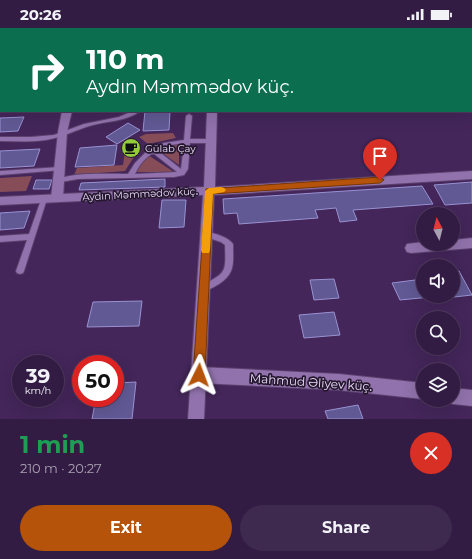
<!DOCTYPE html>
<meta charset="utf-8">
<style>
:root{--surface:#331c44;--page:#3e294f;--text:#f1f3f6;--muted:#a9a1b2;--line:#4e3a5d;--accent:#b45309}
body{margin:0;font-family:Montserrat,sans-serif;background:var(--page);color:var(--text);height:100vh;display:flex;flex-direction:column;font-size:15px;white-space:nowrap}
*{box-sizing:border-box;margin:0}
p{font-size:13px;color:var(--muted)}
.icon{flex:none;width:22px;height:22px;fill:none;stroke:currentColor;stroke-width:2;stroke-linecap:round;stroke-linejoin:round}
.map{position:relative;height:391px;overflow:hidden}
.drawer{display:flex;flex-direction:column;background:var(--surface);flex:1}
.drawer>*{flex:none}
.top-card{position:absolute;left:0px;top:0px;width:472px;height:84px;box-shadow:0 4px 16px #0002,0 0 0 1px var(--line);background:#0b6e4f;color:#fff;overflow:hidden}
.needle{width:26px;rotate:353deg}
.fabs{position:absolute;left:416px;top:179px;display:grid;gap:8px}
.fabs a{display:grid;place-items:center;width:44px;height:44px;border-radius:50%;background:var(--surface);box-shadow:0 4px 16px #0002,0 0 0 1px var(--line);font-size:20px}
.speed{position:absolute;left:12px;top:327px;display:flex;gap:8px;font-size:20px;font-weight:700;text-align:center}
.speed>*{display:grid;place-content:center;width:52px;height:52px;border-radius:50%;background:var(--surface);box-shadow:0 4px 16px #0002,0 0 0 1px var(--line);line-height:1}
.speed small{font-size:10px;font-weight:400}
.speed .limit{border:6px solid #d22;background:#fff;color:#111}
.pin{position:absolute;display:grid;place-items:center;width:34px;height:34px;color:#fff;margin:-41px -17px;border-radius:50% 50% 50% 0;rotate:-45deg;box-shadow:0 0 4px #0007}
.pin .icon{rotate:45deg}
.me{position:absolute;width:44px;margin:-22px;rotate:3deg;stroke-linejoin:round;filter:drop-shadow(0 0 3px #0008)}
.turn{display:flex;align-items:center;gap:14px;height:84px;padding:0 20px;font-size:18px}
.turn .icon{width:52px;height:52px;stroke-width:2.5}
.turn b{display:block;font-size:28px;line-height:34px}
.round{display:grid;place-items:center;flex:none;width:42px;height:42px;border-radius:21px;background:var(--page)}
.overview{display:flex;align-items:center;justify-content:space-between;height:68px;padding:0 20px}
h1{font-size:24px;font-weight:700;line-height:30px;color:#1e9e55}
.cta{display:flex;gap:8px;margin-top:auto;padding:8px 20px}
.cta a{flex:1;height:46px;border-radius:24px;background:var(--accent);color:#fff;font-size:16px;font-weight:700;line-height:46px;text-align:center}
.cta a+a{background:var(--page);color:var(--text)}
.status{display:flex;justify-content:space-between;align-items:center;height:28px;padding:0 20px;background:var(--surface);direction:ltr}
.status svg{height:11px;fill:currentColor}
.map>svg:first-child{display:block}
.green{fill:#864d58}
.building{fill:#615994;stroke:#9992d1}
.lines{fill:none;stroke-linecap:round;stroke-linejoin:round}
.lane-casing{stroke:#5c426f;stroke-width:2}
.street-casing{stroke:#5c426f;stroke-width:2}
.secondary-casing{stroke:#5c426f;stroke-width:2}
.path{stroke:#7d6491;stroke-width:1.5;stroke-dasharray:2 2;stroke-linecap:butt}
.lane{fill:#9172ac;fill-rule:evenodd}
.street{fill:#9172ac;fill-rule:evenodd}
.secondary{fill:#9172ac;fill-rule:evenodd}
.route{fill:#b45309;stroke:#753606}
.slow{fill:#f59e0b}
.labels{text-anchor:middle;dominant-baseline:central;stroke-width:3.5;stroke-linejoin:round;paint-order:stroke}
.poi-label{font-size:10px;fill:#ebdbfb;stroke:#24172e;text-anchor:start}
.street-label{font-size:10px;fill:#ebdbfb;stroke:#24172e}
.near-street-label{font-size:12px;fill:#ebdbfb;stroke:#24172e}
</style>
<div class="status"><b>20:26</b><svg viewBox="0 0 49 12"><path d="M0 12V9h3v3zM5 12V6h3v6zM10 12V3h3v9zM15 12V0h3v12zM26 1h20v11H26zM47 4h2v5h-2z"/></svg></div>
<div class="map">
<svg width="472" height="391" viewBox="0 0 472 391">
<rect width="100%" height="100%" fill="#44265a"/>
<path class="green" d="M173,105l3,5 -28,6 -9,-7 7,-3z
M132,114l7,7 -14,22 -51,4 3,-7 46,-3 3,-20z
M179,116v21l-21,-15z
M148,127l26,17h-39z
M32,148l-6,15 -26,1v-14z"/>
<path class="building" d="M145,83h25l-1,19 -26,1z
M24,89l-6,14 -18,1v-14z
M128,95l12,7 -23,14 -11,-7z
M117,117l-3,20 -39,2 5,-19z
M40,121l-6,17 -34,2v-17z
M165,151v8l-86,3 2,-7z
M36,152h16l-3,9h-16z
M472,154v21l-27,2 -11,-20z
M422,158l11,18 -80,6 4,10 -17,2 -4,-14 -21,2 3,8 -79,6 -2,-11 -13,1 -1,-15z
M162,172h24l-2,27 -25,1z
M30,183l-6,17 -24,2v-17z
M459,243l13,24 -27,3 -1,-2h9v-24z
M334,251l5,19 -25,2 -4,-20z
M423,251v17l8,1 -31,3 -8,-17z
M142,273l-3,25 -52,1 6,-25z
M334,284l6,23 -36,3 -5,-23z
M136,354l-4,37h-40l4,-21h19v-15z
M358,377l5,14h-35l-3,-8z"/>
<g class="lines">
<defs>
<path id="lane" d="M197,0h4v1h-4z
M0,9h1v3h-1z
M0,32h1v2h-1z
M133,83h7c-12,10 -32,10 -47,14 -13,3 -25,10 -38,13 -18,5 -37,3 -55,3v-4h31l23,-2 30,-11 35,-7z
M189,86l3,2 -2,23h21l3,2 -3,2h-21l-2,26 -4,6 -10,2 -96,2 -17,3 -3,-2c9,-8 56,-6 70,-6l7,-11 15,-15 14,-5 20,-3 2,-24zM184,115l-3,26 -24,-19 8,-4zM153,125l24,19 -42,2c4,-9 10,-16 18,-21z
M60,139l2,1 1,1 -1,1 -62,5v-4z
M42,169h4l1,2 -23,72 -1,2 -3,1 -3,-1 -1,-2 11,-31 -27,2v-6l29,-2z
M206,203c9,3 21,5 27,13 0,18 3,29 -14,40 -5,3 -10,6 -15,7l-3,-1 -1,-2 1,-2c25,-14 25,-12 24,-41l-4,-3 -18,-6 -1,-2 1,-2z"/>
<path id="street" d="M104,0h8v1h-8z
M363,0h8l1,1h-8z
M449,0h8l1,1h-8z
M471,30h1v6h-1z
M62,83h10l-5,21 -4,66 -2,3 -4,1 -4,-1 -2,-3 7,-66z
M472,210v10l-61,5 -4,-1 -2,-4 2,-4 16,-2v2h30v-4z
M199,339l140,7 84,9v16l-84,-9 -140,-7 -6,-2 -2,-6 2,-6z
M453,360l19,2v16l-19,-2 -6,-2 -1,-2h7z"/>
<path id="secondary" d="M222,0h8v1h-8z
M207,83h10l-2,76 257,-16v8l-258,16 -10,224h-16l15,-224 -203,10v-8l204,-10z"/>
</defs>
<use href="#lane" class="lane-casing"/>
<use href="#street" class="street-casing"/>
<use href="#secondary" class="secondary-casing"/>
<path class="path" d="M0,0l6,1"/>
<use href="#lane" class="lane"/>
<use href="#street" class="street"/>
<use href="#secondary" class="secondary"/>
</g>
<path class="route" d="M380,149l4,3 -4,3 -167,11 -8,181 -2,5 -4,1 -5,-1 -1,-5 13,-186z"/>
<path class="slow" d="M221,159l3,1 2,2 -2,2 -11,2 -3,56 -1,3h-7l-1,-3 4,-59 4,-3z"/>
<defs>
<symbol id="cafe-disc" viewBox="-11 -11 22 22"><circle r="9.5" fill="#94cc3c" stroke="#24172e"/><path d="M-5.5-4.5H6V0H3Q3 3.5 0 3.5H-2.5Q-5.5 3.5-5.5 0ZM3-3.2v2h1.7v-2ZM-6 4.5H4V6H-6Z" fill="#111"/></symbol>
</defs>
<g fill-rule="evenodd">
<use href="#cafe-disc" x="120" y="109" width="22" height="22"/>
</g>
<g class="labels">
<g class="poi-label">
<text x="145" y="120">Gülab Çay</text>
</g>
<g class="street-label">
<text transform="translate(140 166) rotate(-3)">Aydın Məmmədov küç.</text>
</g>
<g class="near-street-label">
<text transform="translate(311 354) rotate(4)">Mahmud Əliyev küç.</text>
</g>
</g>
</svg>
<div class="fabs">
<a><svg class="needle" viewBox="-14 -14 28 28"><path d="M0-13l5 13h-10z" fill="#e53935"/><path d="M0 13l5-13h-10z" fill="#a9a1b2"/></svg></a>
<a><svg class="icon" aria-label="sound" viewBox="0 0 24 24"><path d="M4 9h4l5-4v14l-5-4H4zM17 9q2 3 0 6"/></svg></a>
<a><svg class="icon" aria-label="search" viewBox="0 0 24 24"><circle cx="10" cy="10" r="6"/><path d="M15 15l6 6"/></svg></a>
<a><svg class="icon" aria-label="layers" viewBox="0 0 24 24"><path d="M12 4l9 5-9 5-9-5zM3 14l9 5 9-5"/></svg></a>
</div>
<div class="speed"><div>39<small>km/h</small></div><div class="limit">50</div></div>
<div class="pin" style="left:380px;top:152px;background:#d93025"><svg class="icon" aria-label="arrive" viewBox="0 0 24 24"><path d="M6 21V4h12l-3 4 3 4H6"/></svg></div>
<svg class="me" style="left:199px;top:347px" viewBox="-20 -20 40 40"><path d="M0-17L14 15 0 8-14 15z" fill="#b45309" stroke="#fff" stroke-width="4"/></svg>
<div class="top-card">
<div class="turn"><svg class="icon" aria-label="right" viewBox="0 0 24 24"><path d="M7 20v-9h11M14 6l5 5-5 5"/></svg><div><b>110 m</b>Aydın Məmmədov küç.</div></div>
</div>
</div>
<section class="drawer">
<div class="overview"><div><h1>1 min</h1><p>210 m · 20:27</p></div><a class="round" style="background:#d93025;color:#fff"><svg class="icon" aria-label="close" viewBox="0 0 24 24"><path d="M6 6l12 12M18 6L6 18"/></svg></a></div>
<div class="cta"><a>Exit</a><a>Share</a></div>
</section>
